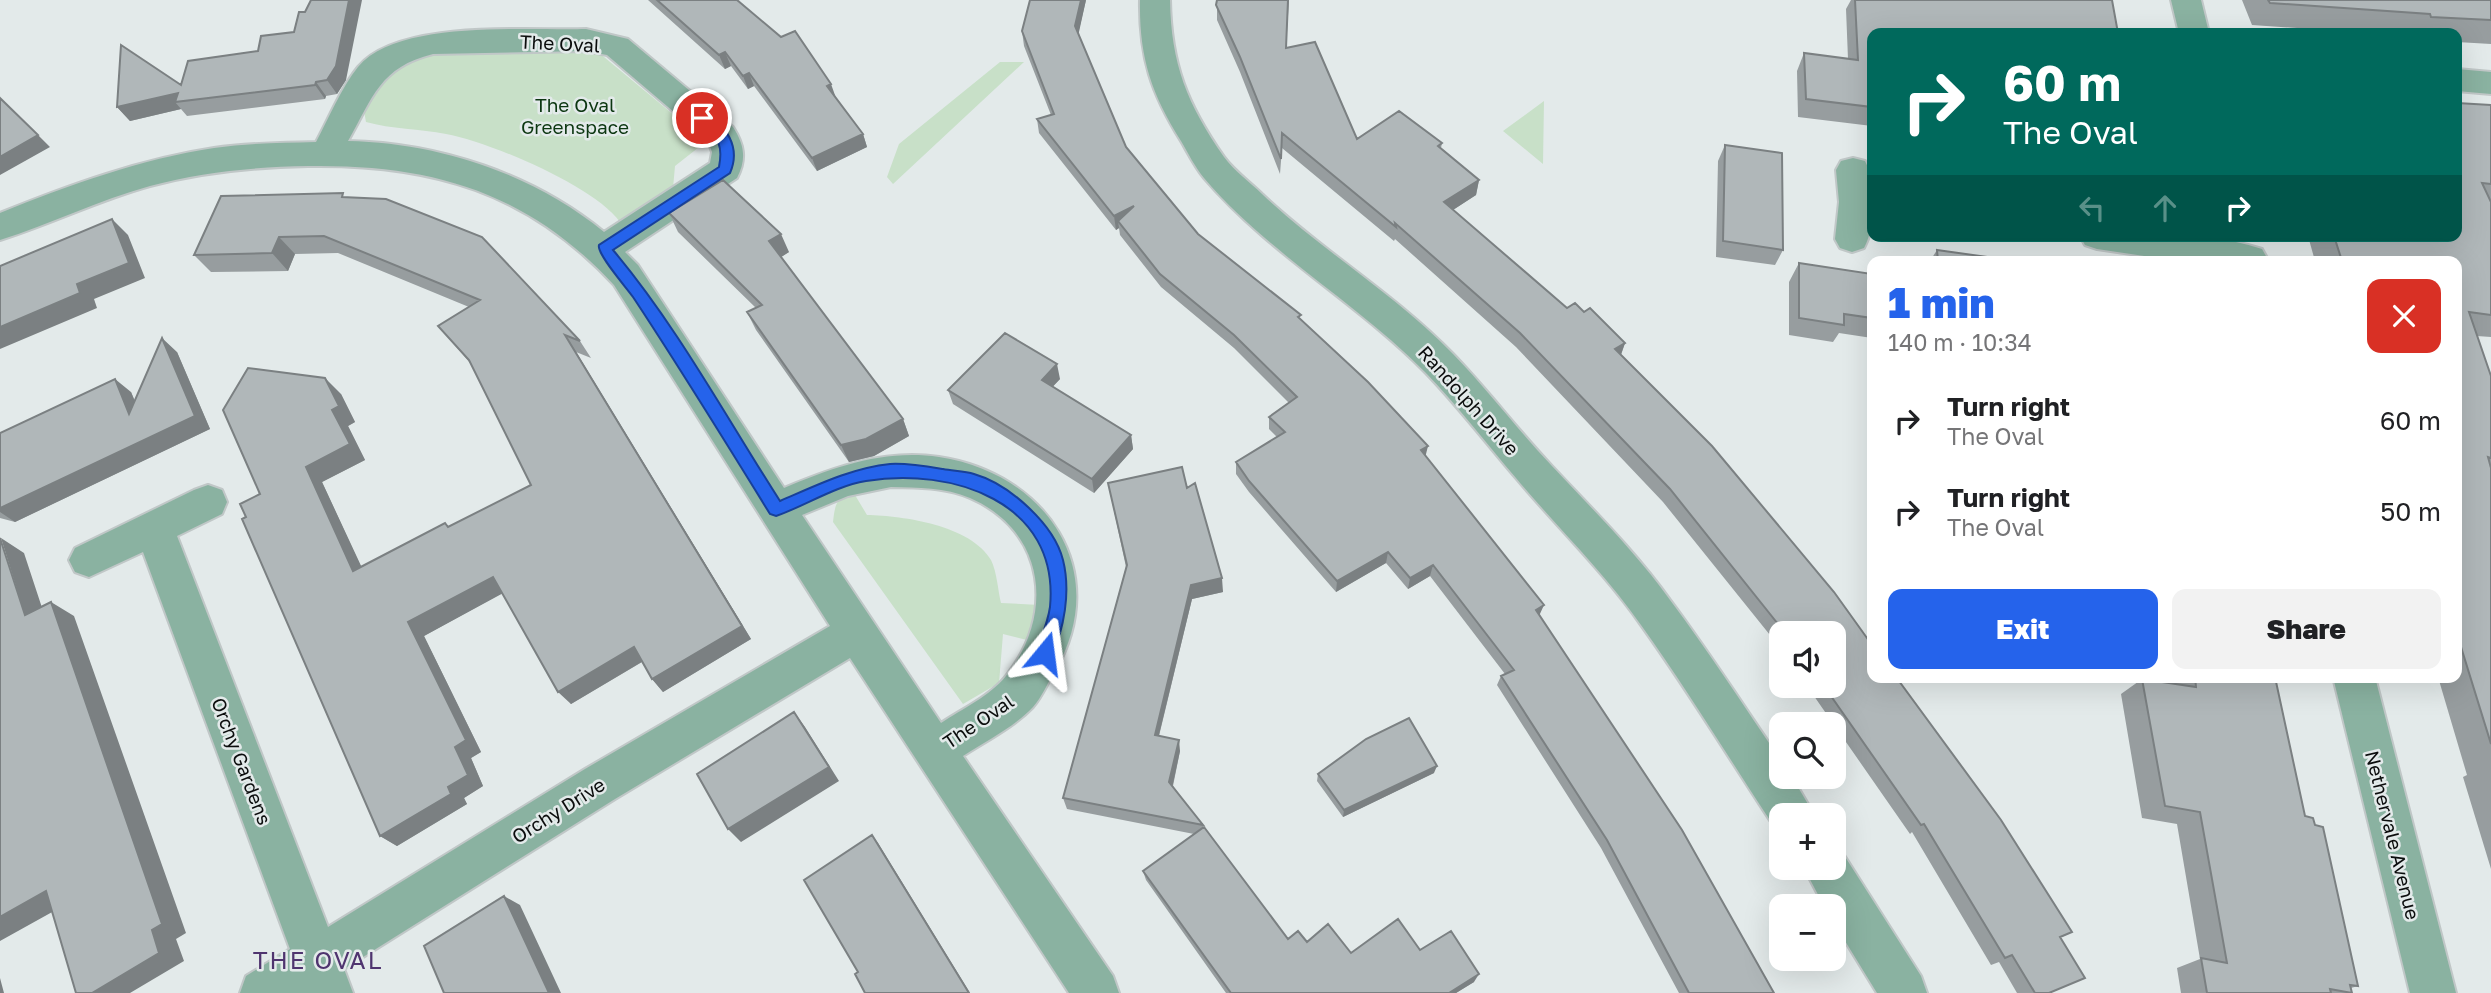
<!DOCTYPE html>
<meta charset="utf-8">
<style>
:root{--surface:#fff;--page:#f2f2f2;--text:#202124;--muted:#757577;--accent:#2563eb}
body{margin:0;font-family:"Golos Text",sans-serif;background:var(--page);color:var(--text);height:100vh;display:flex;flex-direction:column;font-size:26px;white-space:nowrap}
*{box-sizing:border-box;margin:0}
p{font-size:23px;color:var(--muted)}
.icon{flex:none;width:38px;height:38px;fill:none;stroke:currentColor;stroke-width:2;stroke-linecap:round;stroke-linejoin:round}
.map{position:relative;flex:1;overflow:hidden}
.side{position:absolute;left:1867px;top:256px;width:595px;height:427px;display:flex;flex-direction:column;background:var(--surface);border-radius:14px;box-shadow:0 7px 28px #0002}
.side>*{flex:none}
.hud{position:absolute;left:1867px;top:28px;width:595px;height:214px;border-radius:14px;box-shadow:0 7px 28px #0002;background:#00695c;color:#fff;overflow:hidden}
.controls{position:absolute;left:1769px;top:621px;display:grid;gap:14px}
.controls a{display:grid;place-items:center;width:77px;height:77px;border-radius:14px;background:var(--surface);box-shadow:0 7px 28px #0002;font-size:35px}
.pin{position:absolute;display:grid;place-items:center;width:60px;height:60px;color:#fff;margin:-30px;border:4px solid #fff;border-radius:50%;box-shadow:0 2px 7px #0007}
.me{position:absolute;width:77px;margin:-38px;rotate:16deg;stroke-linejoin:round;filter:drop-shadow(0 0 5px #0008)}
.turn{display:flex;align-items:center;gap:24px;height:147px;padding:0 21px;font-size:32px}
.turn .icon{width:91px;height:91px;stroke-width:2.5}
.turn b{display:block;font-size:49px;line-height:60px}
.lanes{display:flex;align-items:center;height:66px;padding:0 21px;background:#0003;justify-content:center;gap:35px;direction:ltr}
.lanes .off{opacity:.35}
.round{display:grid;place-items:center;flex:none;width:74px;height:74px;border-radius:14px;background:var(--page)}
.head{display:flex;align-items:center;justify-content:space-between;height:119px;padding:0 21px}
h1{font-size:42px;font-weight:800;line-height:52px;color:var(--accent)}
.button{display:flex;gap:14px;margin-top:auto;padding:14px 21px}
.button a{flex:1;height:80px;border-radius:14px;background:var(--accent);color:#fff;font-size:28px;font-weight:800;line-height:80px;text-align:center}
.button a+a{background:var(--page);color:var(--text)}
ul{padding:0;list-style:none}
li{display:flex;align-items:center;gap:21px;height:91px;padding:0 21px}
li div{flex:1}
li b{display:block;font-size:26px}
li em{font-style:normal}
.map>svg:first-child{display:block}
.green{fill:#c8e0c8}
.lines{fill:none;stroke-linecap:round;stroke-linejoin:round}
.minor-casing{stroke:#c0c7c7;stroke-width:4}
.minor{fill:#8ab2a1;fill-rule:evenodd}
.wall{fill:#979d9f}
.shaded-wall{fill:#7b8082}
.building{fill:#b0b7b9;stroke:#7b8082;stroke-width:2}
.route{fill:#2563eb;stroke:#184099;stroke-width:2}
.labels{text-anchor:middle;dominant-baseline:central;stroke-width:5;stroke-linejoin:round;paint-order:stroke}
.street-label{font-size:19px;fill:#0b0d0d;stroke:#e3eaea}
.park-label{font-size:19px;fill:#0c3711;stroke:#e3eaea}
.near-neighbourhood-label{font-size:24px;letter-spacing:2px;fill:#4f346f;stroke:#e3eaea}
</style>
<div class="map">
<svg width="2491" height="993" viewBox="0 0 2491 993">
<rect width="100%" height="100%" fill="#e3eaea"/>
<path class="green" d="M571,48l27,4 94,78 16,10 -33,26 -2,22 -53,34c-26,-36 -130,-80 -174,-88 -26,-5 -55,-5 -80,-12l-2,-11 23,-40 37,-18z
M1000,62h24l-131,122 -6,-7 12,-33z
M1544,101l-1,63 -40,-33z
M852,490l15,25c37,1 103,10 124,45 6,12 7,31 10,43l39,2 -9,36 -28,-7 -4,49 -36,21 -130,-182c2,-17 3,-24 19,-32z"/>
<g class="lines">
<defs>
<path id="minor" d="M1140,0h30c1,64 17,104 54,157 10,14 26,25 38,37 60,57 133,100 191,160 34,35 64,75 98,111 41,44 84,86 119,135 39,52 75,108 112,162v15h10l23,39h-33v17l-5,-2c-45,-68 -88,-139 -136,-206 -37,-53 -84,-98 -125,-147 -30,-35 -59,-73 -91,-106 -69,-70 -157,-119 -221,-194 -9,-11 -16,-25 -23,-37 -30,-48 -42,-84 -41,-141z
M2171,0h30l8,33h-30z
M586,29l42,10 105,88c11,17 14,32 4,51l-112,74 13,13 146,223c50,-21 100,-39 155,-31 107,16 174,114 116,214 -7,11 -13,26 -22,36 -19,20 -47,34 -70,49l150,220 6,17h-50l-219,-335 -235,141 -271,170 9,24h-113l6,-17 44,-27 -147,-397 -54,25 -14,-5 -6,-12 6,-12 119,-58 14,-5 14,5 5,12 -5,12 -45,22 151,391 257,-158 245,-143 -216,-341c-86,-93 -182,-121 -306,-119 -54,1 -106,6 -158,20 -51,14 -99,38 -150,54v-27c69,-28 141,-54 214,-65 34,-5 68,-5 102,-6 13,-24 25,-54 42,-75 40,-48 169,-36 228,-38zM586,51l21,4 101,86 4,11 -2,11 -106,69c-71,-58 -164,-89 -256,-91 25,-44 32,-74 85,-87zM891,487c27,1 54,0 79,11 76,33 85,117 36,178 -16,20 -44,33 -65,47l-139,-208 46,-19z
M2457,69l34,3v22l-34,-3z
M1853,158l12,3c12,22 11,65 -1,87l-12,4 -12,-4 -5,-9 4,-37 -3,-32 5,-9z
M2080,236c60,0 124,-6 182,13l5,9 -1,3h-88l-81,-12 -12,-4z
M2333,677h42l81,316h-46z
M1834,849l8,3 79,124 6,17h-50l-43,-70v-17h-10l-20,-38h30z"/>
</defs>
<use href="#minor" class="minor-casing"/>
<use href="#minor" class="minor"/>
</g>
<path class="wall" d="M648,0h89l44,37 54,61 28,36 4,13 -50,24 -63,-85 -6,3 -17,-23 -6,3z
M1086,0l-8,34 48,113 72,87 103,85 125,137 113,159 235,378h-95l-78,-145 -104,-163 4,-9 4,-2 -75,-98 -22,13 -22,-26 -50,29 -87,-100 -13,-18v-12l41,-25 -8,-8v-12l20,-14 -55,-55 -73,-61 -41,-52 -1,-7 -3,2 -77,-97 -2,-14 14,-4 -27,-69 -2,-15z
M1217,0h72l-3,48 29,-6 42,97 42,-28 43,32 -1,5 38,32 -3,15 -23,15 114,98 8,-5 9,9 6,-4 35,35 -4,12 91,91 122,146 38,53v32h24l105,143 71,112 -12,6 25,40 -35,15h-33l-18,-31 -8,3 -79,-133 -2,2 -103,-148h27v-52h-52v16l-119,-148 -147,-155 -121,-108 -1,2 -112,-93 -2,26 -40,-102 -23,-52z
M1851,0h261l-240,33v93l-74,-9 -1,-46 7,-18 44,6 -2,-50z
M2242,0h249v44l-34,-2v-9h-85l-120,-8z
M346,80l-9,14 -11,2 -1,3 -138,17 -6,-7 -51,12 -13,-14 64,-22z
M2491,105v232l-14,-1 14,40v493l-28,-92 4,-2 -29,-98h19v-416h-142l-7,-25h149z
M1725,145l58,105 -8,15 -59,-8 2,-96z
M347,197l233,144 11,17 -15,-6 175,287 -88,53 -11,-13 -10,-17 -71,42 -69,-111 -78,43 57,116 -10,6 12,28 -19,12 3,6 -70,42 -17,-10 -134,-319 14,-23 81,-100 14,28 -7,4 17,34 -43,22 39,85 84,-44 4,4 82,-42 -60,-121 -33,-38 31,-19 -131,-54 -43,1 -7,17 -77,1 -17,-17z
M669,213l120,39 -8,5 122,162 6,17 -35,20 -25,6 -93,-132 -9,-18 9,-4 -78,-76z
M1937,250l79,11h-86z
M1799,263l73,11v64l-33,-5 -6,9 -44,-7v-53z
M177,352l33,77 -195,93 -15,-4v-85l131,-41 4,9z
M1060,379l-8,8 79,48 2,14 -39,44 -141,-89 -5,-14z
M1108,483l79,5 36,104 -31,7 -33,137 21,15 -7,35 115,153 19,3 44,11 69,-3 54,32 -18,11h-230l-80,-113 -3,-9 51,-37 -127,-25 -4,-11 63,-231z
M2170,677h105l30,139 53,170 -7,2v5h-170l-4,-25 23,-9 -23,-135 -35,-6 -21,-124 21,-15 29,4z
M1434,773l-91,44 -26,-36 1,-7z"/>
<path class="shaded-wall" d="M349,0h13l-16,80 -9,14 -10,-14z
M1081,0h5l-9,41 -2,-15z
M725,52l6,14 -6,3 -6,-14z
M749,73l5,13 -6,3 -5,-13z
M316,82l10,14 -1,3 -10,-14z
M831,84l5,14 -9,-12z
M178,93l-3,9 6,7 -51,12 -13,-14z
M863,134l4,13 -50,24 -5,-13z
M38,135l12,12 -50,28v-18z
M1479,180l-3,15 -34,22 2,-15z
M1134,206l-16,15 1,7 -3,2 -2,-14z
M112,219l16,16 17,43 -51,21 3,9 -97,41v-22l77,-43z
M781,234l8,18 -11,7 -9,-18z
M279,237l16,17 -7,17 -16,-18z
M565,335l11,17 175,287 -88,53 -11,-13z
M162,338l15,14 33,77 -195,93 -15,-10v-4l195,-92z
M1625,343l-5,14 -5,-8z
M1057,364l3,15 -15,16 -3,-15z
M325,378l16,16 14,28 -7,4 17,34 -43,22 48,103 -17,-14 -47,-104z
M115,379l16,13 14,35 -16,-13z
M903,419l6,17 -35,20 -25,6 -8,-17z
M1131,435l2,14 -39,44 -2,-14z
M1428,446l-3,12 -4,-8z
M1,538l23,15 25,76 -24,-14z
M1388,552l-2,11 -50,29 1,-11z
M1433,565l-3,11 -22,13 2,-11z
M493,577l14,14 -83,45 57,116 -10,6 12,28 -19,12 3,6 -70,42 -17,-10 68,-49 7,-40 -47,-125z
M1222,578l1,14 -31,7 -36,148 -1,-12 36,-150z
M51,602l23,14 112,317 -10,6 8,22 -54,32h-38l60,-63z
M1544,605l-5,11 -3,-6z
M634,647l11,13 -74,44 -13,-12z
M794,712l11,15 34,54 -98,61 -13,-13z
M1179,740l1,11 -9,42 -2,-11z
M1437,766l-3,7 -91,44 1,-7z
M872,835l6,8 92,150h-1z
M46,891l26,10 -72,40v-24z
M504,896l16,9 41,88h-12z
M1479,974l-5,8 -18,11h-7z
M0,978l4,15h-4z"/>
<path class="building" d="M311,0h38l-13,66 -9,14 -11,2 -1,3 -140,17 3,-9 -61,14 4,-62 60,40 7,-24 70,-10 3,-15 33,-4 5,-20h6z
M657,0h80l44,37 14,-6 36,53 -4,2 36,48 -51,24 -63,-85 -6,3 -18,-24 -6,3z
M1030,0h51l-6,26 51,121 72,87 103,81 -3,2 70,65 60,64 -7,4 123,155 -8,5 146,220 92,163h-85l-82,-153 -106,-164 13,-6 -81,-105 -23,13 -22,-26 -51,29 -88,-100 -13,-19 49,-30 -16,-15 28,-20 -63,-62 -74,-61 -42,-53 16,-15 -20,10 -77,-97 17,-5 -32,-83z
M1217,0h71l-2,48 29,-6 42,97 42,-28 43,32 -4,3 41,34 -35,22 123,106 8,-5 9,9 6,-4 35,35 -10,6 97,97 122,146 38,53v32h24l105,143 71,112 -12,5 25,41 -36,15h-14l-23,-38 -7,3 -81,-134 -3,1 -97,-139h10v-52h-48l-116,-145 -150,-156 -125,-110 1,4 -114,-94 -1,26 -41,-102 -24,-52z
M1855,0h257l6,33h-246v74l-66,-8 -2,-46 54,7z
M2268,0h223v20l-60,-3 -1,-3 -160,-11z
M0,98l38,37 -38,22z
M2457,103l34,2v79l-9,-1 9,19v113l-22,-3 22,64v82l-3,-1 3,11v276l-34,-110v-373h-115l-8,-25h123z
M1725,145l57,8 1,97 -60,-9z
M723,180l58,54 -12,7 134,178 -37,20 -25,6 -94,-133 15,-7 -93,-92z
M343,193l-1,4 44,2 96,38 98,104 -15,-6 177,291 -90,53 -18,-32 -76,45 -65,-115 -85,45 58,118 -11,7 13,28 -20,12 3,7 -71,42 -138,-317 4,-2 -6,-13 20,-10 -37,-84 25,-42 77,10 14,28 -7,4 18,34 -44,23 47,104 92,-48 3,4 83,-42 -62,-125 -31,-34 42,-26 -156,-64 -45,1 -7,16 -78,2 27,-59z
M112,219l17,44 -52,21 3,9 -80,34v-61z
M1937,250l79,11h-78z
M1799,263l73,11v44l-28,-4v11l-45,-7z
M1005,333l52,31 -15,16 89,55 -39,44 -144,-89z
M162,338l33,78 -195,92v-75l115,-54 14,35z
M1182,467l5,21 8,-5 27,95 -31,7 -36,150 24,5 -10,42 34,43 -140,-27 64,-233 -19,-82z
M0,538l25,77 26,-13 111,322 -10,6 7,23 -67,40h-16l-30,-102 -46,26z
M2195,677h80l30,139 8,2 2,7 8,2 35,159 -8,-1 2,8 -22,-4 1,4h-124l-6,-35 26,5 -27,-151 -35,-6 -23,-127 54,8z
M794,712l35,55 -101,62 -31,-55z
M1409,718l28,48 -93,44 -26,-36 48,-35z
M1204,827l84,112 10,-8 9,11 21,-18 23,29 47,-34 22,31 31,-19 28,43 -30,19h-218l-88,-122z
M872,835l97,158h-104l-10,-19 3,-2 -54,-92z
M504,896l45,97h-105l-20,-47z"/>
<path class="route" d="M702,114c25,9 39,34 28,59l-117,77c64,76 113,167 167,251 35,-15 71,-33 110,-37 18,-1 35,2 53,5 10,2 21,2 31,5 35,10 80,50 89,86 8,32 1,69 -12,98l-6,3 -6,-3 -3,-5c5,-15 12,-31 14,-46 10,-106 -99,-140 -184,-126 -31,5 -61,25 -90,35l-6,-2c-45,-73 -90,-146 -137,-217 -7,-10 -37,-44 -34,-52l120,-78c6,-32 -8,-28 -24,-49z"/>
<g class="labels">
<g class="street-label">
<text transform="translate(560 43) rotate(3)">The Oval</text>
<text transform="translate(1469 400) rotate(48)">Randolph Drive</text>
<text transform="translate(978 721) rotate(-34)">The Oval</text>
<text transform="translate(242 761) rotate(69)">Orchy Gardens</text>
<text transform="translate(558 810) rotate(-32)">Orchy Drive</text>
<text transform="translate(2393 835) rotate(76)">Nethervale Avenue</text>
</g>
<g class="park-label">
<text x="575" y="104">The Oval<tspan x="575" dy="22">Greenspace</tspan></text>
</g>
<g class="near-neighbourhood-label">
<text x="318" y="959">THE OVAL</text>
</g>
</g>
</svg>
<div class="controls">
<a><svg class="icon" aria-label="sound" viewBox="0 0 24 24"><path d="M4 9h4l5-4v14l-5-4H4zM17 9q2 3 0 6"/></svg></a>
<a><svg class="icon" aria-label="search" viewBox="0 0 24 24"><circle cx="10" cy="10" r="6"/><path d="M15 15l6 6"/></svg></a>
<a>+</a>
<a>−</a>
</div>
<div class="pin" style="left:702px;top:118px;background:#d93025"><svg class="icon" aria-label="arrive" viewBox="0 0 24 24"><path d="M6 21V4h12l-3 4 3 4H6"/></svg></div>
<svg class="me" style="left:1045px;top:653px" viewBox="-20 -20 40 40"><path d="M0-17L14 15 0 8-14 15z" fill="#2563eb" stroke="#fff" stroke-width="4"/></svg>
<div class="hud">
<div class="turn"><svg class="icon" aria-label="right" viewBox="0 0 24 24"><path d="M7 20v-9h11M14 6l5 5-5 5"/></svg><div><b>60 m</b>The Oval</div></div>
<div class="lanes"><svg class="icon off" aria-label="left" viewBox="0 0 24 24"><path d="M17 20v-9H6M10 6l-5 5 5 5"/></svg><svg class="icon off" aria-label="ahead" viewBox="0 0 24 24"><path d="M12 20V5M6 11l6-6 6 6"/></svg><svg class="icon" aria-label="right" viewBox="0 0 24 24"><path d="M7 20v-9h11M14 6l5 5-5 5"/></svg></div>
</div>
<section class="side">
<div class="head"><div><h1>1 min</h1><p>140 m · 10:34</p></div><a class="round" style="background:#d93025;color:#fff"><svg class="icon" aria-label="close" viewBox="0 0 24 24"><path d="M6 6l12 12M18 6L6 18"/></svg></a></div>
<ul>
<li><svg class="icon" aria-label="right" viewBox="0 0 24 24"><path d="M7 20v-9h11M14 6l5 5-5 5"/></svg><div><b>Turn right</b><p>The Oval</p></div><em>60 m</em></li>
<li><svg class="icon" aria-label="right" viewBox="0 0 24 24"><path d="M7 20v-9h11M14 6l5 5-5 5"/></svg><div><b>Turn right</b><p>The Oval</p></div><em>50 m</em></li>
</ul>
<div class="button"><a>Exit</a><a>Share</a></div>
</section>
</div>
